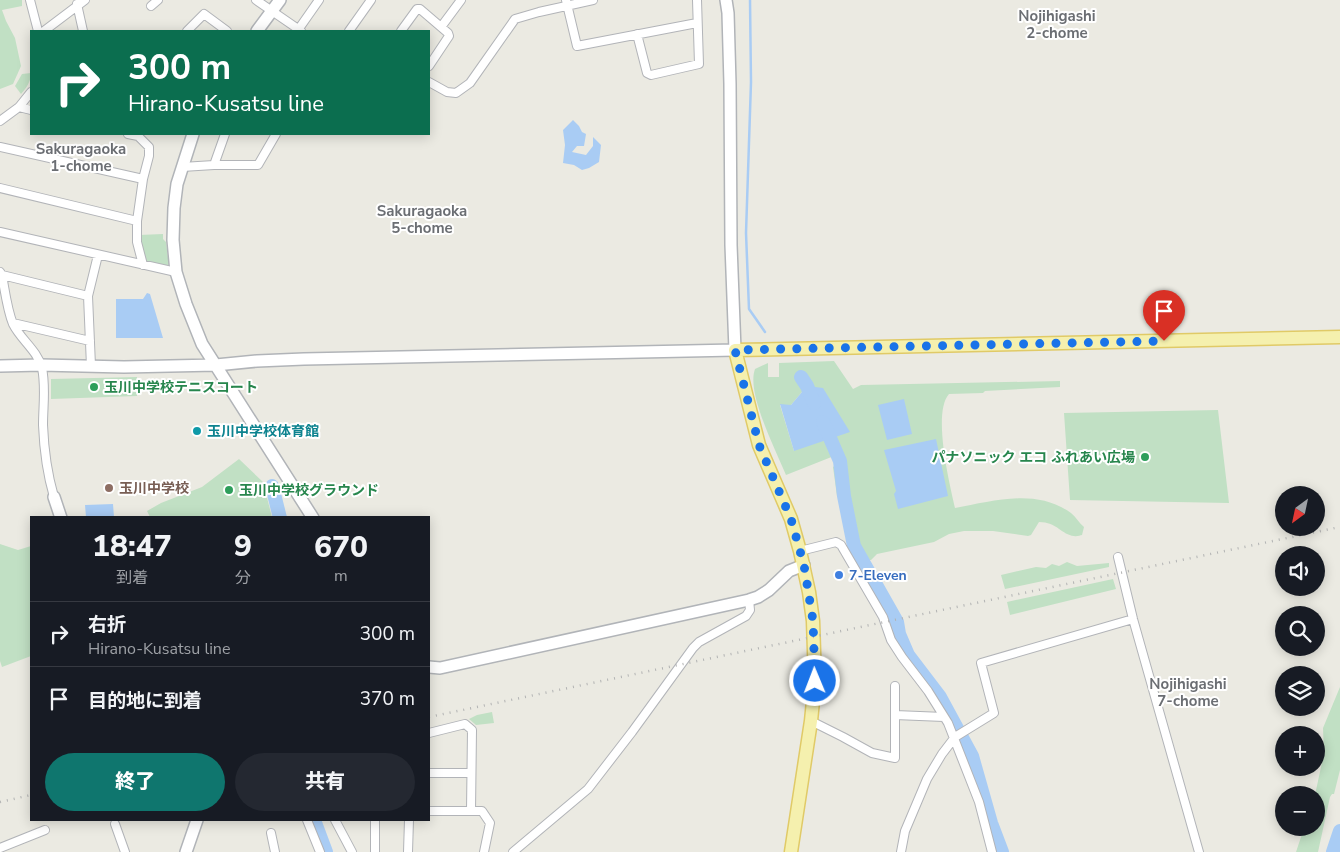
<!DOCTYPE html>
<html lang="ja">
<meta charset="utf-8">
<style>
:root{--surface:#171b24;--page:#242831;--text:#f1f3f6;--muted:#9ea1a6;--line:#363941;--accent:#0f766e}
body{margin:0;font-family:"Nunito Sans","Noto Sans JP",sans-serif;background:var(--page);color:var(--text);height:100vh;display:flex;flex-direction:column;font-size:19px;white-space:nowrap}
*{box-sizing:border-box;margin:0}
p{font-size:16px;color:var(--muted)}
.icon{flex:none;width:28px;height:28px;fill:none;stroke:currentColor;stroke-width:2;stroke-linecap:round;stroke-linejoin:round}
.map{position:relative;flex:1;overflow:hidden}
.sheet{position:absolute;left:30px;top:516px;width:400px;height:305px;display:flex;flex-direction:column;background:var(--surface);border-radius:0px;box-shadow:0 2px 12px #0003}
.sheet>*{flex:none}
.guide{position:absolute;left:30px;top:30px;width:400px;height:105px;border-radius:0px;box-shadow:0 2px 12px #0003;background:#0b6e4f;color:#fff;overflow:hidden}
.needle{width:32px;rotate:213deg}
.controls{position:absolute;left:1275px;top:486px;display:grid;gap:10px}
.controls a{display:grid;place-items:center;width:50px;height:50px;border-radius:50%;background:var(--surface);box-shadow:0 2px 12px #0003;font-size:25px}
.pin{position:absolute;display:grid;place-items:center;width:42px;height:42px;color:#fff;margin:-51px -21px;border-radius:50% 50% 50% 0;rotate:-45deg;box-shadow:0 0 5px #0007}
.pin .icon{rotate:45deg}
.me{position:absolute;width:55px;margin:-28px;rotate:359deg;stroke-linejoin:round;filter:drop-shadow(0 0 4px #0008)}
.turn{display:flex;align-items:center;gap:18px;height:105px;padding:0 15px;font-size:22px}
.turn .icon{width:65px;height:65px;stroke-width:2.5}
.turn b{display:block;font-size:35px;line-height:42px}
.eta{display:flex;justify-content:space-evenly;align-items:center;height:85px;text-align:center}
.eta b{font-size:30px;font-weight:800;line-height:35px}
.cta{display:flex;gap:10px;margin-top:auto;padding:10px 15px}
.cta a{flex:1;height:58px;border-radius:30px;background:var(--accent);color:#fff;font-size:20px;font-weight:800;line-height:58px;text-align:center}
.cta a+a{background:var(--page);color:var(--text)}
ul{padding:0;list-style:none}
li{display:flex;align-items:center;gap:15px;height:65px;padding:0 15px;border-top:1px solid var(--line)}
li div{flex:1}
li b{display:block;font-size:19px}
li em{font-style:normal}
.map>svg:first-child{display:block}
.green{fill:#c1e0c4;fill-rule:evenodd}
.water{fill:#a9ccf4}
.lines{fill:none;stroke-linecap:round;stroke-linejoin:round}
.stream{stroke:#a9ccf4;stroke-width:2.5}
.river{stroke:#a9ccf4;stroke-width:14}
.street-casing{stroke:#b2b4b8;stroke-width:10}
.secondary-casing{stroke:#b1b4b8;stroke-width:14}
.primary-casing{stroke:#e0ca67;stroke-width:15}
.street{stroke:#fff;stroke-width:8}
.secondary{stroke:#fff;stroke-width:11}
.primary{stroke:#f5f0ae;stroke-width:12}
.rail{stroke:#b2b3b3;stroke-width:2.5;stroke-dasharray:1 6;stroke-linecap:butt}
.route{stroke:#1a73e8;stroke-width:9;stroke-dasharray:0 16.2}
.leisure-dot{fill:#2e9e5b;stroke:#fff;stroke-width:2}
.culture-dot{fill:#0f9aa8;stroke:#fff;stroke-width:2}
.education-dot{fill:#8d6e63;stroke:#fff;stroke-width:2}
.shop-dot{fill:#3f7fe0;stroke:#fff;stroke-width:2}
.labels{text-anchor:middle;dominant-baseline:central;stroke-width:4;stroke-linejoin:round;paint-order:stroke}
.leisure-label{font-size:14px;font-weight:bold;fill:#27864d;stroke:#fff;text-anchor:start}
.culture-label{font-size:14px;font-weight:bold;fill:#0d838f;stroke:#fff;text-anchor:start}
.education-label{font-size:14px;font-weight:bold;fill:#785e54;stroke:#fff;text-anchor:start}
.shop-label{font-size:14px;font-weight:bold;fill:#366cbe;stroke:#fff;text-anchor:start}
.neighbourhood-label{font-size:15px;font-weight:bold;fill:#6b6e73;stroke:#fff}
</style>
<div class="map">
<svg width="1340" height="852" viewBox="0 0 1340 852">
<rect width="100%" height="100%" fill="#ebeae2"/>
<path class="green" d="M0,0h22v6l-20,4 4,11 9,17 6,28 -8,18 -13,5z
M31,73c0,8 -4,14 -10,21l-6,-8 7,-12z
M163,234v5l3,3 3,24 -24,-5 -6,-26z
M834,361l19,28 8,-4 199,-4v6l-75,4 -2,2 -34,1c-17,19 1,91 6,114 39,-7 81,-20 116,5 5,4 8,10 13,14l-2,8c-2,0 -5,2 -8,1 -12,-1 -17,-14 -35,-14l-8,13 -3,1 -35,-5h-29l-15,3 -15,8 -57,12 -6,6h-6l-7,-11 -12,-54 -9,1 -4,-29 5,-4 -4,-7 -48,19c-10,-25 -40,-82 -31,-106l13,-6v14h11v-14zM807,386l-13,65 -14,-46h11z
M137,377v19l-86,3v-20z
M1218,410l11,93 -159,-3 -6,-87z
M239,459l24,23 9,35h-122l-3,-6 14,-8 41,-16z
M0,544l18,6 13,-4v110l-29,11 -2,-6z
M1067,562l10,4 32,-3v4l-104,22 -4,-14 35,-8 10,1 6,-4 7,2z
M1113,579l3,10 -106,26 -3,-13z
M1340,687v83l-6,24h-2l-2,3 -12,55h-22l8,-24h12v-33h-1l9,-42 -1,-25z
M492,712l2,11 -18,2 -7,-6 8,-4z"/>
<path class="water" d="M573,120l6,6 3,6 4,2 -2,12h-7l-5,6 14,3 7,-9v-9l8,8 -2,17 -10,6 -7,2 -8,-5 -11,-2 2,-18 -2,-15z
M147,293l3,1 13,44h-47v-39h27z
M807,386l16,2 27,44 -56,19 -14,-47 11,1z
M904,399l8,35 -25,6 -9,-35z
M936,439l12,57 -50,13 -4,-15 2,-3 -12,-41z
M113,504l1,13h-28l-1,-12z"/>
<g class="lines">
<path class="stream" d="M750,0l1,82 -5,151 3,76 16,23"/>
<path class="river" d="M801,377l6,9 7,17
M823,422l17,39 4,35 10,50 43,76 2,12 9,21 32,42 32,59 19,67 11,29
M272,486l8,32
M314,820l12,32
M1333,852l7,-21"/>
<defs>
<path id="street" d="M30,0l8,31
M256,0l45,31
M566,0l11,46 120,-23
M77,4l6,27
M151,6l7,-6
M441,27l20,-27
M298,30l21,-30
M44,31l41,-31
M187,31l17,-17 23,17
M349,31l22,-31
M401,31l16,-22h3l28,24 1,3 -20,30
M637,34l10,39 4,2 48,-11 -2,-64
M429,82l18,10 9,1 14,-10 45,-64 24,-7 54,-12
M19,107l12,3
M0,121l19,-14 12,-15
M128,134l10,2 11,11v9l-6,23 -6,42v21l6,23
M0,147l143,32
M214,165l11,-31
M182,167l32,-2h44l18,-31
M0,188l137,33
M0,232l176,40
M0,272l2,3c3,16 5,34 11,49 8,16 24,26 29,44 4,19 1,38 1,57 1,25 4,48 11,72
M2,275l86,21
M13,323l77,18
M91,366l-3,-70 10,-41
M800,551l36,-9 5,3 42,72 8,23 11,17 26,34 20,32 31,79 13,50
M1118,557l15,62 66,233
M895,715l49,2
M811,721l32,16 29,16 23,5v-72
M429,733l36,-9 7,6 -1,81h11l8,12 -6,29
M429,773h42
M429,811h42
M307,820l13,32
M335,820l17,32
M375,820v32
M115,824l10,28
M271,833l4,19
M0,848l45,-18
M408,852l1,-32
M513,852l75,-63 44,-57 61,-84 6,-6 47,-26 4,-6 -1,-10
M901,852l4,-21 22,-52 15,-25 13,-17 39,-24 -13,-50 152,-44"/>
<path id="secondary" d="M257,31l23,-31
M193,134l-16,50 -3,24 -1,32 3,32 10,32 16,40 111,174
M0,366l41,-1 83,2 92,-2 41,-4 47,-2 431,-9 -4,-105 -1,-161 -2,-71 -2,-13
M54,497l7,21
M429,667l11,1 309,-68 9,-3 11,-7 20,-19 15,-6
M186,852l11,-32"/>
<path id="primary" d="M791,852l20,-131 4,-40 -2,-60 -4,-29 -9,-41 -9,-32 -32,-74 -24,-95 605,-13"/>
</defs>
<use href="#street" class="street-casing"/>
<use href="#secondary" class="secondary-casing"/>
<use href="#primary" class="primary-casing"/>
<use href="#street" class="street"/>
<use href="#secondary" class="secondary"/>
<use href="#primary" class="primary"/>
<path class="rail" d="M429,717l911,-190
M0,802l31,-7"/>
</g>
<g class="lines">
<path class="route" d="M815,681l-2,-60 -9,-56 -13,-46 -32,-74 -24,-95 429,-9"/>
</g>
<g class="leisure-dot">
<circle cx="94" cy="387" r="5"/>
<circle cx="1145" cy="457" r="5"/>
<circle cx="229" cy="490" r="5"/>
</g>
<circle class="culture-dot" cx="197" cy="431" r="5"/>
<circle class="education-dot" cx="109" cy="488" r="5"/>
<circle class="shop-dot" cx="839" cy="575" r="5"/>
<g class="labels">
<g class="leisure-label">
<text x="104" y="387">玉川中学校テニスコート</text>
<text x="1135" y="457" text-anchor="end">パナソニック エコ ふれあい広場</text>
<text x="239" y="490">玉川中学校グラウンド</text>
</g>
<g class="culture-label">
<text x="207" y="431">玉川中学校体育館</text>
</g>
<g class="education-label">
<text x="119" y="488">玉川中学校</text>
</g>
<g class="shop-label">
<text x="849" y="575">7-Eleven</text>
</g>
<g class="neighbourhood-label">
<text x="1057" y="16">Nojihigashi<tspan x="1057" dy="17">2-chome</tspan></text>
<text x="81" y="149">Sakuragaoka<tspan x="81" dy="17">1-chome</tspan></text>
<text x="422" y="211">Sakuragaoka<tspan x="422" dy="17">5-chome</tspan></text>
<text x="1188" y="684">Nojihigashi<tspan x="1188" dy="17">7-chome</tspan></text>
</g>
</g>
</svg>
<div class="controls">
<a><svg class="needle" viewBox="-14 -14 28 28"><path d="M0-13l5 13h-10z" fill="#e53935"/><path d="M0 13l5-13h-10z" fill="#9ea1a6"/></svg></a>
<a><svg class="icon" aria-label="sound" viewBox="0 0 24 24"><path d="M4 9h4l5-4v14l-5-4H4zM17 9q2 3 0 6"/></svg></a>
<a><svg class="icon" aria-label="search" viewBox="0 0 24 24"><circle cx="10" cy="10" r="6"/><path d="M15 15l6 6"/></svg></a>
<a><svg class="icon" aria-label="layers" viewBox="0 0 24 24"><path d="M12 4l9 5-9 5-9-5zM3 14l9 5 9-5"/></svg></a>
<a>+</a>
<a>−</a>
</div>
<div class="pin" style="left:1164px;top:341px;background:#d93025"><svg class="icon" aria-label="arrive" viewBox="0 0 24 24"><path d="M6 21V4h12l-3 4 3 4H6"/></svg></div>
<svg class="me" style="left:815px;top:681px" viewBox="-20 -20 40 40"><circle r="17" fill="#1a73e8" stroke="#fff" stroke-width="3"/><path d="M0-11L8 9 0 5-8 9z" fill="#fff"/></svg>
<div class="guide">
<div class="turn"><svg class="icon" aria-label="right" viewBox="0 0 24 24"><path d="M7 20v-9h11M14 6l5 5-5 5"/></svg><div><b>300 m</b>Hirano-Kusatsu line</div></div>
</div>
<section class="sheet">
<div class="eta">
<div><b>18:47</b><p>到着</p></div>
<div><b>9</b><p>分</p></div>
<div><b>670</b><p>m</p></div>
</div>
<ul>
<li><svg class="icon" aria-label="right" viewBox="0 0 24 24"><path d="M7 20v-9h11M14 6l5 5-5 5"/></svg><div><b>右折</b><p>Hirano-Kusatsu line</p></div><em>300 m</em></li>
<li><svg class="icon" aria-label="arrive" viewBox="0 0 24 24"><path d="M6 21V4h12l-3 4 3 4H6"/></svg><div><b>目的地に到着</b></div><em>370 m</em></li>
</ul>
<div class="cta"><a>終了</a><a>共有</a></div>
</section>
</div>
